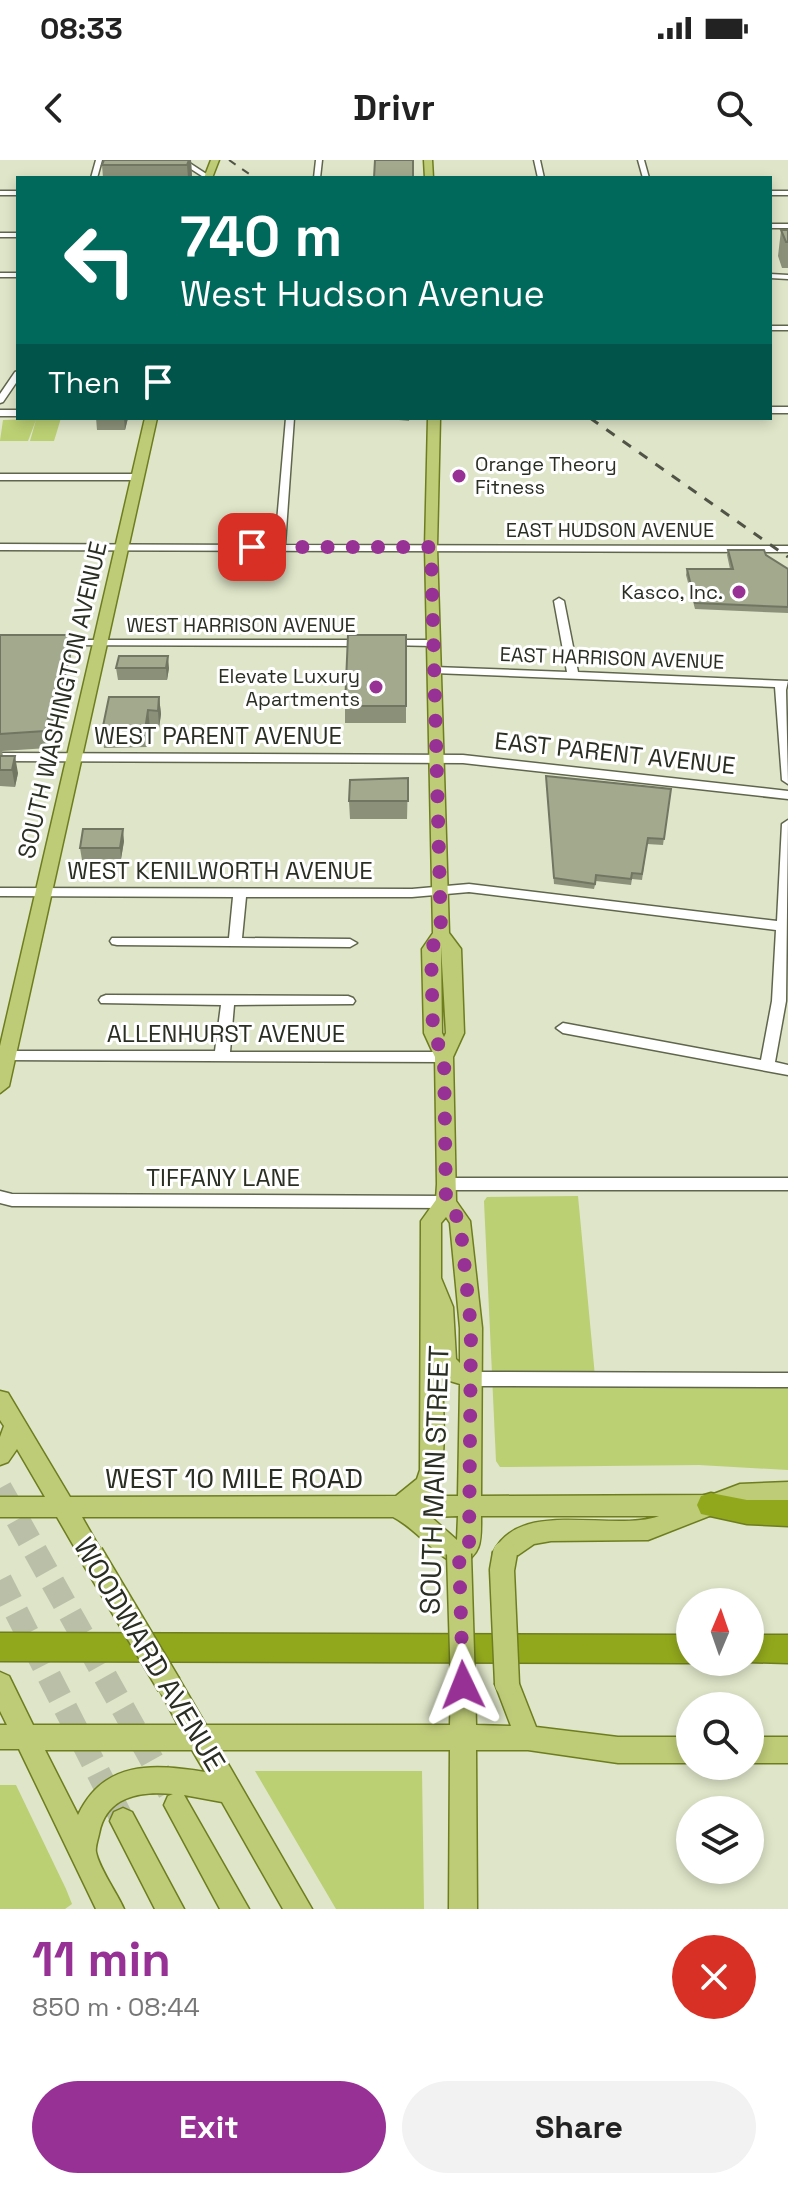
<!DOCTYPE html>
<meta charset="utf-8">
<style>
:root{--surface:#fff;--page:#f2f2f2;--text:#222;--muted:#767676;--accent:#983195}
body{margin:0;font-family:"Space Grotesk",sans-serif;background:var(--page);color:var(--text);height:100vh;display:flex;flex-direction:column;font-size:30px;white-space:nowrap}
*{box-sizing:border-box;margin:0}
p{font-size:26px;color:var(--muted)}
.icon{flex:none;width:44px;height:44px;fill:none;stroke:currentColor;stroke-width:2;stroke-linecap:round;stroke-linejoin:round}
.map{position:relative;height:1749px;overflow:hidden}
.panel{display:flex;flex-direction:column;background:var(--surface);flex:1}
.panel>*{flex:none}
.guide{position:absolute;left:16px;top:16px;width:756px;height:244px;border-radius:0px;box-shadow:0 4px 12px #0003;background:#00695c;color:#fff;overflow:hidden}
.needle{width:52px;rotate:2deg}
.controls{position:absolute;left:676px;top:1428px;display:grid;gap:16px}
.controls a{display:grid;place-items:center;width:88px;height:88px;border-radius:50%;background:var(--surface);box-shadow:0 4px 12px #0003;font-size:40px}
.pin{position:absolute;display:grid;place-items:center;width:68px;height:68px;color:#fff;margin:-34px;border-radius:16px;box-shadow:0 4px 12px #0006}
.me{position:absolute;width:88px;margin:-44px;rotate:358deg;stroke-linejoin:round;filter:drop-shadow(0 0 6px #0008)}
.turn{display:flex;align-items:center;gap:28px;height:168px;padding:0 32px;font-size:36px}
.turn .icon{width:104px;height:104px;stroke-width:2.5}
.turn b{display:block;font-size:56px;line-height:68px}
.then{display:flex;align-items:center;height:76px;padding:0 32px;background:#0003;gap:16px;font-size:30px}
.round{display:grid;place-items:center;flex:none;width:84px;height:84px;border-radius:42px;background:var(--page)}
.overview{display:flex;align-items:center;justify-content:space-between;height:136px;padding:0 32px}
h1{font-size:48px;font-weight:700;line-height:60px;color:var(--accent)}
.button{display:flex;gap:16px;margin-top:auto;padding:16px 32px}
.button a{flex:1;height:92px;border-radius:48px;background:var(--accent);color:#fff;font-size:32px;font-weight:700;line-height:92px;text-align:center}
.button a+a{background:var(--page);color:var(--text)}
.status{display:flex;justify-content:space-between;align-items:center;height:56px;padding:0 40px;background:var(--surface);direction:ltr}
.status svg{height:22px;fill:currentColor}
header{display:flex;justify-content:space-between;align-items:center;height:104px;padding:0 32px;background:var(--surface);font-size:36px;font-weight:700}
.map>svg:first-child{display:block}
.green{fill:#bbcf73}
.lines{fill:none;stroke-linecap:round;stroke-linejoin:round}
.major-tunnel{stroke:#bac0a7;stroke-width:24;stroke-dasharray:24 12;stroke-linecap:butt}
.minor-casing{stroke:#60664c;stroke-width:3}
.major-casing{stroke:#6e7d1e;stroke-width:3}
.highway-casing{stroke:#6e7d1e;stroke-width:3}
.minor{fill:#fff;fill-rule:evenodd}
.major{fill:#becb77;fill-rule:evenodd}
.highway{fill:#92a81c;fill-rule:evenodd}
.rail-far1{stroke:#505345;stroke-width:2;stroke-dasharray:8 8;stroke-linecap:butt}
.rail{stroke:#505345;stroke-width:3;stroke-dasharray:10 10;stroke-linecap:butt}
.major-bridge-casing{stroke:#6e7d1e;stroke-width:27;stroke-linecap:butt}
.major-bridge{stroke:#becb77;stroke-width:24}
.wall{fill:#8b9179}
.shaded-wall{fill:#717663}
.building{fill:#a2a98d;stroke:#717663;stroke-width:2}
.route{stroke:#983195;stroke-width:14;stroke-dasharray:0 25.2}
.poi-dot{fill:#983195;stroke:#fff;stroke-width:3}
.labels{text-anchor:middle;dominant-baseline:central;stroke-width:6;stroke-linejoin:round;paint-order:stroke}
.far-poi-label{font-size:20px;fill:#2b2e23;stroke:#fff;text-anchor:end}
.far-street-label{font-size:20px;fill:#2b2e23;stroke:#fff}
.street-label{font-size:24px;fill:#2b2e23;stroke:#fff}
.near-street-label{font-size:28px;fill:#2b2e23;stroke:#fff}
</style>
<div class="status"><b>08:33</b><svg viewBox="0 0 49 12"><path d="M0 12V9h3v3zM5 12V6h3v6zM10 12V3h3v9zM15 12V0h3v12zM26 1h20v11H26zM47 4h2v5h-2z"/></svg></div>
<header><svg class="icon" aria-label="back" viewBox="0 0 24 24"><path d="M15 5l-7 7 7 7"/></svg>Drivr<svg class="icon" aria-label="search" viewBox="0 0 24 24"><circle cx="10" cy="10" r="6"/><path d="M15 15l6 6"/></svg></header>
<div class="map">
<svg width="788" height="1749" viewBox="0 0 788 1749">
<rect width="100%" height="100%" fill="#dee5c8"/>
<path class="green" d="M61,258l-7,23h-24l6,-21 -8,21h-28l3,-21z
M578,1036l18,191h192v83l-89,-5 -199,2 -4,-6 -12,-260 3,-4z
M255,1611h167l2,138h-88z
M0,1625h16l50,104 6,15 -7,5h-65z"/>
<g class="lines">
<path class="major-tunnel" d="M0,1328l177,317
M0,1420l123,241"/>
<defs>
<path id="minor" d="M96,0h6l-5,18h-6z
M177,0h8l26,17 -6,1z
M316,0h6l-2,18h-6z
M534,0h6l4,18h-6z
M638,0h6l5,18h-6z
M0,31h18v4h-18z
M770,31h18v4h-18z
M770,64h18v4h-18z
M0,73h18v4h-18z
M0,113h18v4h-18z
M770,114l18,1v4l-18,-1z
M770,166h18v4h-18z
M18,211v9l-15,22 -3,1v-9l15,-22z
M770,247h18v6h-18z
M0,250h18v6h-18z
M286,258h8l-9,127 503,1v6l-788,-2v-6l275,1z
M0,314h137l5,3 -5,3h-137z
M559,438l5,3 14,71 210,9 -2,9 2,94 -6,-4 -7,-93 -341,-14 -6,-3 6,-3 133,5 -13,-71z
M53,480h311l5,3 -5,3 -315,-1 -1,-2z
M389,480h44l5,3 -5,3 -48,-1v-4z
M0,593l463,2 325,36v8l-325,-36 -463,-2z
M788,660l-2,181 -11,61 13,3v10l-225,-42 -7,-5 7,-5 198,37 11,-59 4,-71 -307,-38 -57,5h-166l-4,41 108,1 7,4 -7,4 -233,-2 -5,-1 -2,-3 2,-3h117l4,-41 -233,-1v-8l412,1 57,-5 308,37 5,-97z
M106,835l242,1 5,2 2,3 -2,3 -119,1 -4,47h214l7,5 -7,5 -441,-2 -2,-4 7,-5h207l6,-46 -120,-2 -2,-3 2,-3z
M447,1018h341v12h-341l-5,-2 -3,-4 3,-4z
M0,1031l12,3 434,2 5,2 3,4 -3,4 -5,2 -434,-2 -12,-3z
M472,1212l316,1v14l-316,-1 -6,-2 -2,-5 2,-5z"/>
<path id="major" d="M211,0h8l-7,18h-8z
M424,0h8l1,18h-8z
M145,258h12l-148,668 -9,7v-47z
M428,258h12l-3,129 12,386 12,16 3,84 -11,24 3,144 14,20 12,107 -1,168 230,-1 29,-11 48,-2v20l-48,2 -92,36 -97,1 -17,3 -29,20 -8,-3 -4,-8c26,-56 119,-20 166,-37h-178c0,23 2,39 -22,49 -26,-10 -42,-36 -66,-48h-311l21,37 -4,8 -8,3 -8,-3 -26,-45h-57v-20h45l-28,-48 -9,13 -8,3v-28l4,-11 -4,-6v-29l8,2 62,104 326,-1 21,-17 3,-9 1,-249 15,-21 1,-16 -2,-127 -11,-24 -2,-84 11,-16 -8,-386zM441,786l5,87 -2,4 -2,-4zM446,1057l4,6 10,105v35l-4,-4 -3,-52 -12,-29v-55zM442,1213l8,8 10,3 -2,112h-29c22,-18 13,-95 13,-123zM458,1356l-1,24 -26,-23z
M0,1512l9,4 24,49h145l-21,-40 3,-8 9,-4 9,4 28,48h244l1,-40 3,-8 9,-4 9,4 3,8 1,40 35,1 -16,-42 3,-8 9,-4 9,4 20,51 82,10h72v26h-72l-90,-13h-52l1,159h-28l1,-159h-230l92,159h-29l-61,-107 -38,-7 65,114h-29l-56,-104 4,-9 5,-2c-33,-3 -67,2 -74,40 -1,5 -4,13 -3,18 3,16 21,41 28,57h-28l-77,-160h-19v-24h7l-7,-14zM45,1590h147l13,22c-52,-8 -101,-12 -127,43z
M750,1577h38v26h-38z
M123,1648l9,4 52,97h-29l-45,-88 4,-9z"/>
<path id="highway" d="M711,1333l36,7h41v26l-41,-2 -46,-10 -4,-9 4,-9z
M0,1473l690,2v27h3l-3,1 -690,-2z
M750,1475h38v28l-41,-1h3z"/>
</defs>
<use href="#minor" class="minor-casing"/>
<use href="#major" class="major-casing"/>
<use href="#highway" class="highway-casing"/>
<use href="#minor" class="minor"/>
<use href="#major" class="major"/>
<use href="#highway" class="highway"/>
<path class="rail-far1" d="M229,0l26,18"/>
<path class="rail" d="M590,258l198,139"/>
<defs>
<path id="major-bridge" d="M505,1393l-3,17 5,114
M91,1394l78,131
M459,1394l4,131"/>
</defs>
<use href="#major-bridge" class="major-bridge-casing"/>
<use href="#major-bridge" class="major-bridge"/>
</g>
<path class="wall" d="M191,0l1,18h-89l-1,-13z
M781,70h7v38h-6l-4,-12z
M96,258h32l-3,12h-28z
M378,258h31v3z
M728,390l38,5 22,14v44l-93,-4 -9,-34 1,-6h43l-3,-14z
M0,475l72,16 -24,97 -46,3 1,5 15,17 -3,14 -15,-1z
M406,475v88h-61v-17z
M116,508h53l-2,12h-49z
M159,537l2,17 -2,14 -9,-1 -3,20 -43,1 -2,-17z
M546,616l125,13 -8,56 -16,-1 -5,36 -10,-1 -1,6 -35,-4 -2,8 -40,-5z
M408,618l-1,41h-57l-1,-18z
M124,681l-3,18 -39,1 -2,-12z"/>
<path class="shaded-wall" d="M189,0h2l1,18h-4l-1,-13z
M124,258h4l-3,12z
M69,475l3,16 -24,97 -3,-17z
M168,496l1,12 -2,12 -1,-12z
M159,537l2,17 -2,14 -1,-17z
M148,550l2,17 -3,20 -2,-17z
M15,596l3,17 -3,14 -3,-17z
M123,669l1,12 -3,18 -1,-11z"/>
<path class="building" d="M104,0h85l-2,5h-85z
M375,0h38v18h-39z
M781,70h7v12h-2z
M728,390h36l2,5 22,14v38l-93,-4 -8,-34h46z
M0,475h69l-24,96 -45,3z
M348,475h58v71h-61z
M119,496h49l-2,12h-50z
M109,537h50l-1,14 -10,-1 -3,20 -43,1z
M0,596h15l-3,14h-12z
M546,616l125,13 -7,50 -16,-1 -6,36 -10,-1 -1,6 -35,-4 -1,9 -41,-6z
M408,618v23h-59l1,-21z
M83,669h40l-3,19h-40z"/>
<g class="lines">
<path class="route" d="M252,387h179l10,386 -10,16 2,84 11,24 2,145 14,19 11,107 -2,218 -10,8 4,131"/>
</g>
<g class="poi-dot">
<circle cx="459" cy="316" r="8"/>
<circle cx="739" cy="432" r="8"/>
<circle cx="376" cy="527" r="8"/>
</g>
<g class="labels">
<g class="far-poi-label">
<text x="475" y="304" text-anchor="start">Orange Theory<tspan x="475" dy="23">Fitness</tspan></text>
<text x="723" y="432">Kasco, Inc.</text>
<text x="360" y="516">Elevate Luxury<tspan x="360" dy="23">Apartments</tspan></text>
</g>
<g class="far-street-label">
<text x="610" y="370">EAST HUDSON AVENUE</text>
<text x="241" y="465">WEST HARRISON AVENUE</text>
<text transform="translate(612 498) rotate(2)">EAST HARRISON AVENUE</text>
</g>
<g class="street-label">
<text transform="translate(62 540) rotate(-77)">SOUTH WASHINGTON AVENUE</text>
<text x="218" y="575">WEST PARENT AVENUE</text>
<text transform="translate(615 593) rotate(6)">EAST PARENT AVENUE</text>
<text x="220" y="710">WEST KENILWORTH AVENUE</text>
<text x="226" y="873">ALLENHURST AVENUE</text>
<text x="223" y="1017">TIFFANY LANE</text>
</g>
<g class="near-street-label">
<text x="234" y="1318">WEST 10 MILE ROAD</text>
<text transform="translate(434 1320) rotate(-88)">SOUTH MAIN STREET</text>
<text transform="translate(150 1494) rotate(59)">WOODWARD AVENUE</text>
</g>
</g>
</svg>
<div class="controls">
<a><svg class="needle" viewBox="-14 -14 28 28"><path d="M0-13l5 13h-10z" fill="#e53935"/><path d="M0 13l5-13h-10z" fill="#767676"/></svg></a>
<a><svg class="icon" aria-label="search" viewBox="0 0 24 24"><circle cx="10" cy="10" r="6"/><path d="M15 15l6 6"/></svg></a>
<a><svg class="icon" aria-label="layers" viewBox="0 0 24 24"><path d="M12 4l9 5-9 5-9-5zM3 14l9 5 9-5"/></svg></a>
</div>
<div class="pin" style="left:252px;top:387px;background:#d93025"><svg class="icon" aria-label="arrive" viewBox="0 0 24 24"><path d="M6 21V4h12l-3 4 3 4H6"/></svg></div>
<svg class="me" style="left:463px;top:1525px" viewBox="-20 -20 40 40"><path d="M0-17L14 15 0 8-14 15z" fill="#983195" stroke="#fff" stroke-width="4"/></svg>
<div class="guide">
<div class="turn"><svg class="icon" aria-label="left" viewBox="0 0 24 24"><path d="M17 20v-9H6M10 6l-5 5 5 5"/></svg><div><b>740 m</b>West Hudson Avenue</div></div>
<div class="then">Then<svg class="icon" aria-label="arrive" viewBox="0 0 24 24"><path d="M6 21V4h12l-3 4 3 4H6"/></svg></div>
</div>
</div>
<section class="panel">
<div class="overview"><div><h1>11 min</h1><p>850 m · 08:44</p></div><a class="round" style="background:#d93025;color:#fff"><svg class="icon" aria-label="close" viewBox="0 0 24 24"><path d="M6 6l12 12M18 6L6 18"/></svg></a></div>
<div class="button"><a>Exit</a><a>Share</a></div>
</section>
